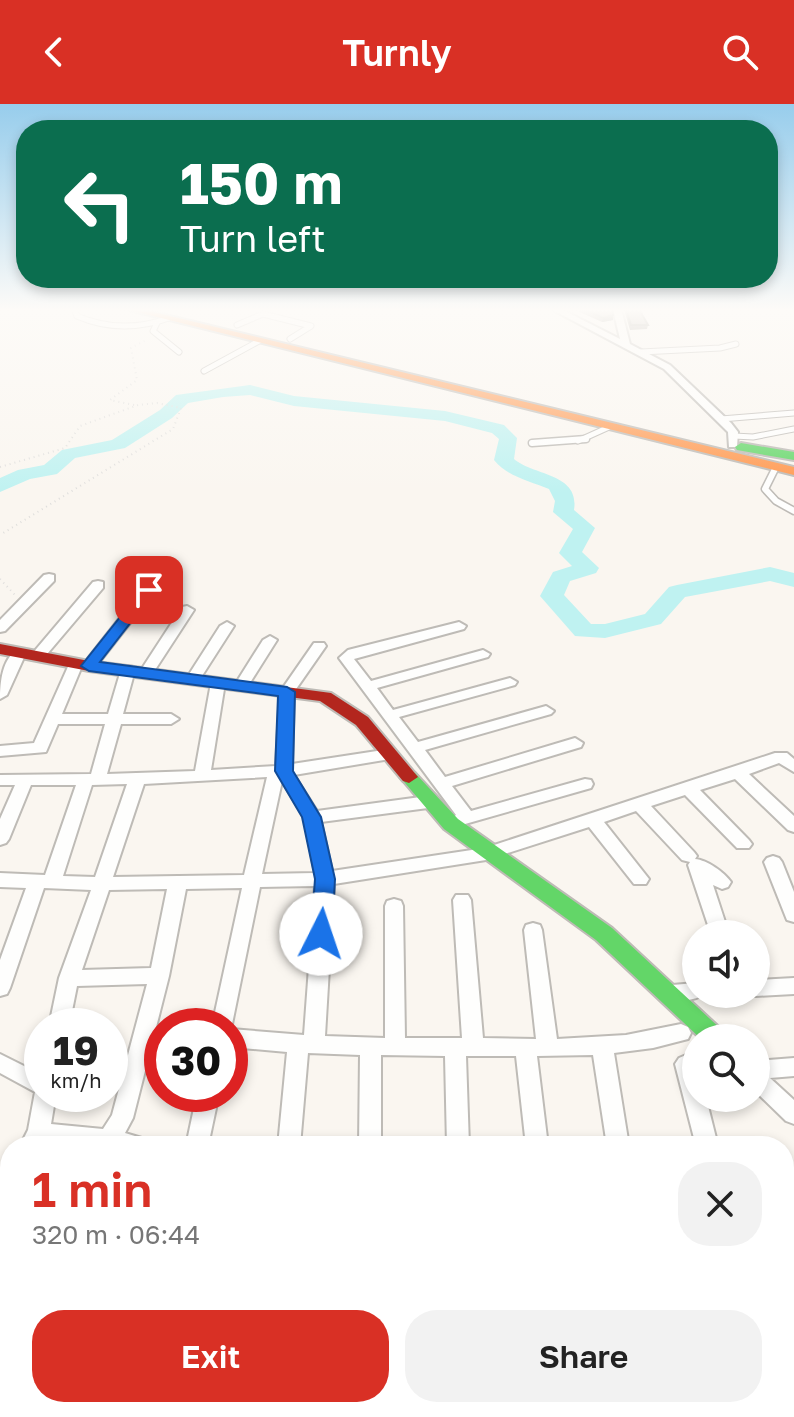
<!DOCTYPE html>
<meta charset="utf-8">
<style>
:root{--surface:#fff;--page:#f2f2f2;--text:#222;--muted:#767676;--accent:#d93025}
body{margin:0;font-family:"Golos Text",sans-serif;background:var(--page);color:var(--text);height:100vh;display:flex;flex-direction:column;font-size:30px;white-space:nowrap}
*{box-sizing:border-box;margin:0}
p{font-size:26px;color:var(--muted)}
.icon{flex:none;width:44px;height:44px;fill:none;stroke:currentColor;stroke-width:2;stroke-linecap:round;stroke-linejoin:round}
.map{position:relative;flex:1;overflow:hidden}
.details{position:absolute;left:0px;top:1032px;width:794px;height:282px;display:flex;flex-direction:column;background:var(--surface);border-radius:32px 32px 0 0;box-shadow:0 4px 12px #0003}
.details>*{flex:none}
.guide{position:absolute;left:16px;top:16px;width:762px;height:168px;border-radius:32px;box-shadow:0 4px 12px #0003;background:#0b6e4f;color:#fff;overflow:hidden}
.tools{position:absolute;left:682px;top:816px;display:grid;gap:16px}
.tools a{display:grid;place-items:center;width:88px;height:88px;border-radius:50%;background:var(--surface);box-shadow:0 4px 12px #0003;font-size:40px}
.speed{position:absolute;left:24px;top:904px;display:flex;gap:16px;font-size:40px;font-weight:700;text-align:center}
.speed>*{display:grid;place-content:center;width:104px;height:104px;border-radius:50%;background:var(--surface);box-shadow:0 4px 12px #0003;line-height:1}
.speed small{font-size:20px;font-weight:400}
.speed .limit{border:12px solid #d22;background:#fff;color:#111}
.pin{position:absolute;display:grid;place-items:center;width:68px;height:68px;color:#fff;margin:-34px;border-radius:16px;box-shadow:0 4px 12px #0006}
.me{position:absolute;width:88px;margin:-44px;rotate:4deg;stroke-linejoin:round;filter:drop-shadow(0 0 6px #0008)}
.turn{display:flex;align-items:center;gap:28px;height:168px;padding:0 32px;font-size:36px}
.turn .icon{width:104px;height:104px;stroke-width:2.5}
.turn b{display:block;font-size:56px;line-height:68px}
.round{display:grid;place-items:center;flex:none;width:84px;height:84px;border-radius:32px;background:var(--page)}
.summary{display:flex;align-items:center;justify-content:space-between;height:136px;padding:0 32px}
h1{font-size:48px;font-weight:600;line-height:60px;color:var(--accent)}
.action{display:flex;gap:16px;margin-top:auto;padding:16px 32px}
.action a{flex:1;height:92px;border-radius:32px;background:var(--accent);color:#fff;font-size:32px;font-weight:600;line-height:92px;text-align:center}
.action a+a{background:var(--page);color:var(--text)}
header{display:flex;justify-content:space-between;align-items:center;height:104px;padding:0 32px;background:var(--accent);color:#fff;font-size:36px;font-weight:600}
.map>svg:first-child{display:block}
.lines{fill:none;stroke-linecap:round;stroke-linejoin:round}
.river{fill:#bff2f1;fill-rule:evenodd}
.lane-far1-casing{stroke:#bebbb6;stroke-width:7}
.lane-casing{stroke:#bebbb6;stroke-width:9}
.street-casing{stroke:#bebbb6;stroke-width:4}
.fast-casing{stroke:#bebbb6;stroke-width:4}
.slow-casing{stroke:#bebbb6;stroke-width:4}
.jam-casing{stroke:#bebbb6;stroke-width:4}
.path{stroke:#dfdedc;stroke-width:2;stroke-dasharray:1 4;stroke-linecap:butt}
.lane-far1{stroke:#fefefd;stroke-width:5}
.lane{stroke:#fefefd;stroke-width:6}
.street{fill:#fefefd;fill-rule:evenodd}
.fast{fill:#63d668;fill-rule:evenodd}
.slow{fill:#ff974d;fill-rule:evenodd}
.jam{fill:#b3261e;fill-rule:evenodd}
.wall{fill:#908a80}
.shaded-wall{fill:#767168}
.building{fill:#a8a195;stroke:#767168;stroke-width:2}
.route{fill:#1a73e8;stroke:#114b97;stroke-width:2}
</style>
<header><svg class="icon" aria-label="back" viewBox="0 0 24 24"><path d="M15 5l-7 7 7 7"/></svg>Turnly<svg class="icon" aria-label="search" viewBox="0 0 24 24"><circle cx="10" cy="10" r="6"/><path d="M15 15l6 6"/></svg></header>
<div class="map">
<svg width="794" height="1313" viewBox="0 0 794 1313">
<rect width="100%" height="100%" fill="#faf6f0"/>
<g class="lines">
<path class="river" d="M250,281l44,11 151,15 59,14 13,13 -3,21c20,17 66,14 60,51l21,18 -13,24 17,16 -3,5 -26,8 -6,14 27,29h14l40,-10 24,-27 8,-2 93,-18 24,6v14l-24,-6 -85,16 -24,27 -56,14 -30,-2 -35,-40 13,-24 19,-6 -13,-13 14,-24 -20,-17 2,-11 -6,-12c-19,-8 -41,-12 -55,-29l5,-21 -7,-6 -47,-12 -151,-15 -44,-11 -27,2 -35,6 -16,15 -47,30 -50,10 -18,16 -27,5 -30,13v-14l18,-8 26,-5 18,-15 50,-10 48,-30 16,-15z"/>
<defs>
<path id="lane-far1" d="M74,205l3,7c30,13 61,13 92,2
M157,219l-4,8 26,21
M237,221l26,-11 48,12 -21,13
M641,248l79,-4 16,-4
M204,267l55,-30
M721,315l73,-6
M734,332l19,1 41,-8
M578,337l31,-14"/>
<path id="lane" d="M532,339l54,-4
M776,363l-11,22 11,12 18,10"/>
<path id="street" d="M551,205h10l59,30 -7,-30h8l9,35 40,21 61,58 7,9 -1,15h-8l-1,-15 -64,-63z
M49,470l5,1v6l-49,50 -5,1v-12l44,-45z
M98,477l5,1v6l-61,72h-10l-2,-3 2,-3 61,-72z
M149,482l7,4 -62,79 -5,1 -7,-4 -20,48h46l13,-44 7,-4 5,1 2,3 -12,44h48l8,5 -8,5h-50l-14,50 88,-3 16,-88 7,-4 7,4 -14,87 65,-4 4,-74 34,-49h10l2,3 -32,46 -2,72 98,-15 8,5 -8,5 -96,16 23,36 111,-15 8,6 -8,6 -107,14 11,49 153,-23 290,-95h12l7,6v13l-15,-9 -30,11 45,42v16l-6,-2 -53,-51 -35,11 49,50 3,4 -3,4h-12l-52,-53 -34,11 43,46 3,4 -2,3c12,1 29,13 36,23l-3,5 -6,2 -9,-4 16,49h-18l-23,-69 2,-3 -8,-2 -46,-49 -32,11 45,57 -3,5h-12l-45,-57 -103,33 -152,24 -9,152 60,2v-132l2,-5 7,-2 7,2 2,5 2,132h57l-9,-138 3,-5h12l3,5 12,138 53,1 -12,-109 2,-5 7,-2 7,2 2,5 15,109 69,-4 55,-11 7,3 3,6 -3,6 -35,9 -39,5 15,93h-22l-14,-91 -56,1 11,90h-22l-10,-90h-50l3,90h-22l-2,-90 -64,-1v91h-22l1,-91 -52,-2 -8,93h-22l9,-94 -57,-5v-21h-18l30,-138 -56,1 -17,87 -36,142 -8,15 20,6 3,7 -103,-2 -2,2h-23l8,-16 7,-38 -35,-19v-19l42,21v19h14l-5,30 52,5 9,-14 35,-131 -70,2 -8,40h-20l10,-48 32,-88 -47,-2 -34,100 -3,6 -7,2v-36l26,-72 -26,-1v-14l45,2 31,-90h-45l-22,54 -3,4 -6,2v-26l15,-34h-15v-10l91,-1 14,-50h-47l-12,28 -46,4v-10l34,-3 37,-83h10l1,6 62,-79zM267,673l-23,98 -131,2 31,-93zM282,677l22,36 11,56 -53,1zM127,680l-32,93 -32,-1 29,-91zM315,782l-11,149 -73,-6 29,-142zM167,785l-16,79 -69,2 27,-80z
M187,502l7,4 -41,63 -2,3h-10l-2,-3 43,-66z
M227,518l7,4 -34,53 -2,3h-10l-2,-3 34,-53z
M459,518l7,4 -2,3 -110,30 17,22 112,-31 7,4 -2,3 -111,31 16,22 117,-32 7,4 -2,3 -116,32 19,25 128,-36 8,5 -3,3 -126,36 20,27 130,-39 8,5 -2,4 -129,39 19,25 114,-32 6,1 2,4 -2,4 -133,38 -6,-2 -3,-4 7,-5 -117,-157 9,-8z
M270,532l7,4 -29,46 -2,3h-10l-2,-3 29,-46z
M19,545l7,4 -19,42 -7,4c0,-16 2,-42 19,-50z
M773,752l6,2 3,4 12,30v30l-7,-2 -2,-5 -21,-53 3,-4z
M794,874v16l-38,2 -6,-2h6v-14z
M696,879v11h8c-10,8 -31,8 -44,4l-3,-6 3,-6z
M686,951l7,3 3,5v35h10l12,48h-22l-21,-82 4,-6z
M794,954v18l-24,2 24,22v24l-8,-3 -30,-29v-31z
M197,990h22l-11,52h-22z
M356,1304h26l1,9h-28z"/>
<path id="fast" d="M741,339l53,9v8l-57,-10 -2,-3z
M409,667l6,2 43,46 154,109 111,103 4,7h-27l-104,-98 -152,-111 -44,-52z
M794,1230v30l-10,3v-30z
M72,1304h33l3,9h-32z
M133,1304h33l3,9h-32z
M442,1304h45l-4,9h-44z"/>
<path id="slow" d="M125,205h16l653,158v8z
M0,1067l10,4v31l-10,-4z
M0,1157l10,5v38l-10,-4z
M550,1304h53l-4,9h-52z"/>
<path id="jam" d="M0,540l89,17 242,32 37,24 50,60 -9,6 -6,-2 -47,-56 -36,-24 -231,-30 -89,-17z
M794,1195v28l-10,2v-28z"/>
</defs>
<use href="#lane-far1" class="lane-far1-casing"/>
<use href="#lane" class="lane-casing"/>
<use href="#street" class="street-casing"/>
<use href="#fast" class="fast-casing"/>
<use href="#slow" class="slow-casing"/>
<use href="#jam" class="jam-casing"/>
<path class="path" d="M134,301l-24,-5 27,-20 -6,-32 17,-9
M0,363l65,-19 15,-22 58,-21 19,-2 24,5 -8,21 -173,106
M0,475l15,16"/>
<use href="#lane-far1" class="lane-far1"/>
<use href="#lane" class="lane"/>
<use href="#street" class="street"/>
<use href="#fast" class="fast"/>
<use href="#slow" class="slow"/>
<use href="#jam" class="jam"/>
</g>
<path class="wall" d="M573,205h39l1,11 -11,2z
M624,205h17l-1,3 8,13 -1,4 -17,1z"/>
<path class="shaded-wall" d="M613,211v5l-11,2 1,-4z"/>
<path class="building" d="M584,205h28l1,6 -10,3z
M626,205h13l9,16h-17z"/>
<linearGradient id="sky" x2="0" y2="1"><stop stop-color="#97cdec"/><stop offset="0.53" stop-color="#fdfbf8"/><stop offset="1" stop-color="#fdfbf8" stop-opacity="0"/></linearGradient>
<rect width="794" height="389" fill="url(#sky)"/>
<path class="route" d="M149,481l7,5 -56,72 187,25 8,5 -2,79 28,46 14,62 -3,55 -3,6h-15l-3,-6 4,-55 -13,-62 -27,-46 3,-75 -189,-25 -8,-5 63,-79z"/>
</svg>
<div class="tools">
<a><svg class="icon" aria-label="sound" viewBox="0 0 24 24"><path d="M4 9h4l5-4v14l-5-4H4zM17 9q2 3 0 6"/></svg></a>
<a><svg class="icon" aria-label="search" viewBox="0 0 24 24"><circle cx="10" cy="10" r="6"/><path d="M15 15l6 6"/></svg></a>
</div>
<div class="speed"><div>19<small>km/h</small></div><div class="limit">30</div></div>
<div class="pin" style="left:149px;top:486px;background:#d93025"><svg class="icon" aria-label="arrive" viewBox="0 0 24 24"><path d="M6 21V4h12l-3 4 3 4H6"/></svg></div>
<svg class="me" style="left:321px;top:830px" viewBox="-20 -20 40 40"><circle r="19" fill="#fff"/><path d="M0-13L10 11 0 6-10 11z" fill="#1a73e8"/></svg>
<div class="guide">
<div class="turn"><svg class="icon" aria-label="left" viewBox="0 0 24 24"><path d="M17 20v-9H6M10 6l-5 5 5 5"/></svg><div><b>150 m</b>Turn left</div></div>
</div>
<section class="details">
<div class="summary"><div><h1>1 min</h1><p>320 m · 06:44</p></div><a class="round"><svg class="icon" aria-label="close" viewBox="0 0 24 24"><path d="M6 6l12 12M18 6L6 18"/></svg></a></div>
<div class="action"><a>Exit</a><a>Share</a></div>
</section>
</div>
